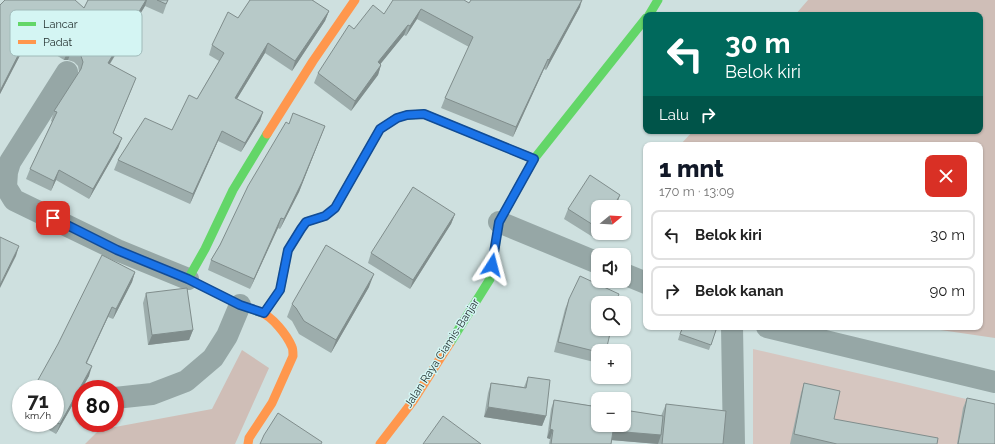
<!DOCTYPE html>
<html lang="id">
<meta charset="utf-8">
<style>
:root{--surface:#fff;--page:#f2f2f2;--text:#222;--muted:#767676;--line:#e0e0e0;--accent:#111827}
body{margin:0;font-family:Raleway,sans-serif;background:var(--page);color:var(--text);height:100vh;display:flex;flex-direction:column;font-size:15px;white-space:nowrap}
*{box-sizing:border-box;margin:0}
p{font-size:13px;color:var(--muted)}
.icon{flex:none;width:22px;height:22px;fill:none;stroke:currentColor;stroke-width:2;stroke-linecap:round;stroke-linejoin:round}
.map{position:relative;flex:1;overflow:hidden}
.panel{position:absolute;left:643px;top:142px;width:340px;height:188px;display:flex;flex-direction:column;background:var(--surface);border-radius:8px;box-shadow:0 1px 3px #0004}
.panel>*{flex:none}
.top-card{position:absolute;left:643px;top:12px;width:340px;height:122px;border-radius:8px;box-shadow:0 1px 3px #0004;background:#00695c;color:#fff;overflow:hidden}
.needle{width:26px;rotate:72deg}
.tools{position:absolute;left:591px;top:200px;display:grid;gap:8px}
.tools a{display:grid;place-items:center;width:40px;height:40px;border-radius:8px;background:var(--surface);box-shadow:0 1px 3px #0004;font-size:20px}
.speed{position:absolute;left:12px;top:380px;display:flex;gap:8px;font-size:20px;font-weight:700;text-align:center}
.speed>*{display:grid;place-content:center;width:52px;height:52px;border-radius:50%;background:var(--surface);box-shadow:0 1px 3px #0004;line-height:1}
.speed small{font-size:10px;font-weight:400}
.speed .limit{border:6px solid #d22;background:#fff;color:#111}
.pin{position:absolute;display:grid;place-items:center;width:34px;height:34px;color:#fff;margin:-17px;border-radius:8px;box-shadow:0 2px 6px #0006}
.me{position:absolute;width:44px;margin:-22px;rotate:9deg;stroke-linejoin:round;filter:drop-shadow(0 0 3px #0008)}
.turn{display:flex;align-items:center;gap:14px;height:84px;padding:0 16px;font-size:18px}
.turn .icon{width:52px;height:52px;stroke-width:2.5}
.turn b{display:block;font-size:28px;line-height:34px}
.then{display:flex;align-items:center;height:38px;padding:0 16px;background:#0003;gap:8px;font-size:15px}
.round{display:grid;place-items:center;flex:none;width:42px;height:42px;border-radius:8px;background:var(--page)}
.head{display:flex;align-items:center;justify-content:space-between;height:68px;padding:0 16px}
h1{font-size:24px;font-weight:800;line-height:30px;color:var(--accent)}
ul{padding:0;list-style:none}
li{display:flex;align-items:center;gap:12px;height:50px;margin:0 8px 6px;padding:0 8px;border:2px solid var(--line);border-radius:8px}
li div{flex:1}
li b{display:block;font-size:15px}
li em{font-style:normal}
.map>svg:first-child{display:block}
.green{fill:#d6c6c0}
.forest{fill:#cfbeb7}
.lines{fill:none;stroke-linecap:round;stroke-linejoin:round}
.street{stroke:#96a7a6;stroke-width:22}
.fast{stroke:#63d668;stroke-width:9}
.slow{stroke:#ff974d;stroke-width:9}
.wall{fill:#9dadac}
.shaded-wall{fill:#808d8c}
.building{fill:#b7c9c8;stroke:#808d8c}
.route-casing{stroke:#114b97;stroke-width:10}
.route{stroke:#1a73e8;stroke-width:7}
.labels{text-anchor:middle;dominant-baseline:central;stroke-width:3;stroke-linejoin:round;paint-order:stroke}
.street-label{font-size:11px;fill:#253231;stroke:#d4f5f3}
.key{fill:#d4f5f3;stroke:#a0bab9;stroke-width:1}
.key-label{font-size:11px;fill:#253231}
</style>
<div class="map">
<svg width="995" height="444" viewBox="0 0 995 444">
<rect width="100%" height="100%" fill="#cee0df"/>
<path class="green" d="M753,349l147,34 95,23v38h-242z"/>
<path class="forest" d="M808,0h187v338l-75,-11h60v-182h-300l13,-14h287v-116h-185z
M242,350l27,18 -34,76h-150l14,-14 113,-21z"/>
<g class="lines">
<path class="street" d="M67,72l-57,90 -3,10 -1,15 8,13 103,50 71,29
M499,222l99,41
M624,274l22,9
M732,327l2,117
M767,327l228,55
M115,398l37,-4 34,-13 27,-23 14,-22 13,-31"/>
<path class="fast" d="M649,15l9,-15
M260,312l-20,-7 -52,-26 17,-30 28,-59 34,-56
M264,313l16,-23 8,-40 13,-21 5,-7 19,-6 10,-8 45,-79 17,-11 10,-3 17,-1 110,45
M450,343l40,-64 9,-57 35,-63 112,-141"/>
<path class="slow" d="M267,134l46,-73 42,-61
M248,444l1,-6 23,-35 21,-47c0,-3 0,-7 -1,-9 -5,-12 -20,-31 -32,-35
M380,444l33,-43 37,-58"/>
</g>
<path class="wall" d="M88,0h80l-5,14 -18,-8 -35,58 22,24 -19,45 9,5 -4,10 -29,51 -33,-19 -5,11 -25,-12 4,-10 22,-47 -1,-1 3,-10 25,-39 -1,-6 -4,-4 -6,-2h-4l-35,-22 -29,56v-89l84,3z
M250,0h64l-1,1 16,10 -4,10 -33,50 -27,-18 -28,46 26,13 -3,9 -19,31 -23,-11 -28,63 -76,-34 4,-10 54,-30 25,-31 22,-38 -10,-6 3,-10 26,-27z
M469,3l111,4 -34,63 -2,-1 -31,68 -72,-29 4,-10 24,-51 -52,-28 -11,17 -2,-1 -24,29 1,1 -3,10 -27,36 -37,-28 4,-10 36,-44 30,-15z
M289,124l36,2 -26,66 -19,37 -2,-1 -28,61 -42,-19 3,-10z
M617,205l-1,2h-18v26l-2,6 -32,-20 4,-10z
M455,214l-4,10 -41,65 -42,-26 3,-10z
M135,272l-3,10 -19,37 -5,-2 -21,46 2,13 -33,58 -19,-11h18v-34l3,-45z
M369,287l-38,66 -32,-19 -7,-13 -5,-4 5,-13z
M146,293l47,37 -4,10 -41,5 -5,-42z
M569,299l29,4v60l-44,-11 11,-43z
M682,327h35l-8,23 -31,-10z
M528,377l18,39 -4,10 -58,-9 4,-24 3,-10 33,4z
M804,383l30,36 103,25h-147l11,-51z
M967,398l28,46h-38l6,-36z
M554,400l107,16 5,-12 57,40h-65v-2v2l-46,-4 -1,4h-62l1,-5 -3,-1 4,-29z"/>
<path class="shaded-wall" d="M146,0h1l-2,6 -41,67 4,-10z
M582,0l-2,7 -34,63 3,-10z
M421,9l-4,10 -11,17 4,-10z
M329,11l-4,10 -33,50 3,-10z
M408,25l-4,10 -30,37 4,-10z
M32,28l-3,10 -29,56v-3z
M268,43l-3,10 -33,54 3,-9z
M68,50h4l-4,10h-4z
M548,59l-4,10 -31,68 3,-10z
M381,65l-3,10 -27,36 4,-10z
M136,78l-4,10 -23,55 4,-10z
M263,112l-3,9 -19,31 4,-9z
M325,126l-26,66 -19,37 4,-10z
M222,131l-4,10 -28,63 3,-10z
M122,138l-4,10 -29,51 4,-10z
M59,170l-3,10 -5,11 3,-10z
M620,195l-4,12h-3z
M455,214l-4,10 -41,65 3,-9z
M281,218l-3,10 -28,61 4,-10z
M19,246l-3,10 -16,32v-3z
M135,272l-3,10 -19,37 3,-10z
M374,274l-5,13 -38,66 5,-13z
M112,307l-4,10 -26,55 4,-9z
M193,330l-4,10 -41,5 4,-10z
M92,366l-3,10 -33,58 4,-10z
M488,407l58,9 -4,10 -58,-9z
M550,429l3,1 -3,9 -3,-1z
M613,431l48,4 -3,9 -48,-4z"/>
<path class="building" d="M5,0h70l9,8 4,-8h58l-38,63 28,15 -23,55 9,5 -29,51 -34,-19 -5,11 -24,-12 27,-57 -3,-1 27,-42 2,-7 -2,-6 -3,-4 -6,-2h-4l-36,-22 -32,63v-86z
M157,0h11l-2,4z
M250,0h62l17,11 -34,50 -27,-18 -33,55 28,14 -18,31 -23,-12 -29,63 -75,-34 27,-42 27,12 17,-35 8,4 27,-46 -12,-8 16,-33 10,6z
M393,0h71l5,3 2,-3h111l-33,60 -1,-1 -32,68 -71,-29 28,-61 -52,-28 -11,17 -2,-1 -30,37 3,3 -26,36 -37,-28 31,-48 5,4 19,-24 11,9z
M293,113l32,13 -23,56 -18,37 -3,-1 -27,61 -43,-19 9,-15 28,-59 38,-64 3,2z
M590,175l30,20 -7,12h-15v21l-30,-19z
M413,187l42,27 -42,66 -42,-27z
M0,237l19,9 -19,39z
M326,245l48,29 -38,66 -32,-19 -8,-13 -4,-4z
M102,255l33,17 -19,37 -4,-2 -26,56 6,3 -32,58 -5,-2v-33h-22l25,-45z
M580,276l39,18 -4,9h-17v26h13l-5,22h-8v1l-40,-10 11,-43z
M187,288l6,42 -41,5 -6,-42z
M683,327h34l-6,18 -31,-11z
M528,377l22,3 -4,36 -58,-9 3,-24 35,5z
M804,383l36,8 -6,28 104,19 -1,6h-100l-43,-10z
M967,398l28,6v40h-37z
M554,400l44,7v18h26v-15l39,6 -2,19 -48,-4 -2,13h-60l2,-14 -3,-1z
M666,404l60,7 -3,33h-61z
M278,413l44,29 -1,2h-61l4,-9z
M443,416l38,28h-58z"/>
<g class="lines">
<defs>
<path id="route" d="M53,218l64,32 71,29 52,26 24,8 16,-23 8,-40 13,-21 5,-7 19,-6 10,-8 45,-79 17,-11 10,-3 17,-1 110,45 -35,63 -7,43"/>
</defs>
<use href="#route" class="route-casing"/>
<use href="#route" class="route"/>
</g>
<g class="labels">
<g class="street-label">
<text transform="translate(442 353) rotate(-57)">Jalan Raya Ciamis-Banjar</text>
</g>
</g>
<rect x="10" y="10" width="132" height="46" rx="6" class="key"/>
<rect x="18" y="22" width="18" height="4" fill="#63d668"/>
<rect x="18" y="40" width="18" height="4" fill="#ff974d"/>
<g class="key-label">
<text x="43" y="28">Lancar</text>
<text x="43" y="46">Padat</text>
</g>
</svg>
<div class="tools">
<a><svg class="needle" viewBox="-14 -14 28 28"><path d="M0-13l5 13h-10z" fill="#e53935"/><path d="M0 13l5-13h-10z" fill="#767676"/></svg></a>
<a><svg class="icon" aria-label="sound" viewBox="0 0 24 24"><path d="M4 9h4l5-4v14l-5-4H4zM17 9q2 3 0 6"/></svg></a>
<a><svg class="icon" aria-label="search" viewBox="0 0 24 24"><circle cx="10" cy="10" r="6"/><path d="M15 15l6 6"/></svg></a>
<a>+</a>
<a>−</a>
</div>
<div class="speed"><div>71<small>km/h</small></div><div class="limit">80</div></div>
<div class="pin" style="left:53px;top:218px;background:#d93025"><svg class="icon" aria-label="arrive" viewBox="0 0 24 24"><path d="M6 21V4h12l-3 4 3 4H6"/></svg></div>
<svg class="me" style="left:492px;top:265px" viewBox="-20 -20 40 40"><path d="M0-17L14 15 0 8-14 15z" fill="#1a73e8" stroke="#fff" stroke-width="4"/></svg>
<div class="top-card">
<div class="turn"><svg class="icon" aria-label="left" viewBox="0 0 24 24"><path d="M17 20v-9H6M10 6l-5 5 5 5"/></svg><div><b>30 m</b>Belok kiri</div></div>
<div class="then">Lalu<svg class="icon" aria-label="right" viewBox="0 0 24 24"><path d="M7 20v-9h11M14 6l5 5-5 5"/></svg></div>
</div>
<section class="panel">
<div class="head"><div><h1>1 mnt</h1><p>170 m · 13:09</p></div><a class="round" style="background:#d93025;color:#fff"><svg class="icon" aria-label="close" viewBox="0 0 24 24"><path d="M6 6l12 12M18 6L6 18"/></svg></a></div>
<ul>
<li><svg class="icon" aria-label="left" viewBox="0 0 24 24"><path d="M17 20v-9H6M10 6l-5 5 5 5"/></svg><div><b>Belok kiri</b></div><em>30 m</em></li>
<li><svg class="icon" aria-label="right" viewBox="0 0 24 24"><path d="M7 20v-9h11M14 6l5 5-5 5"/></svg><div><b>Belok kanan</b></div><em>90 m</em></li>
</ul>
</section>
</div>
